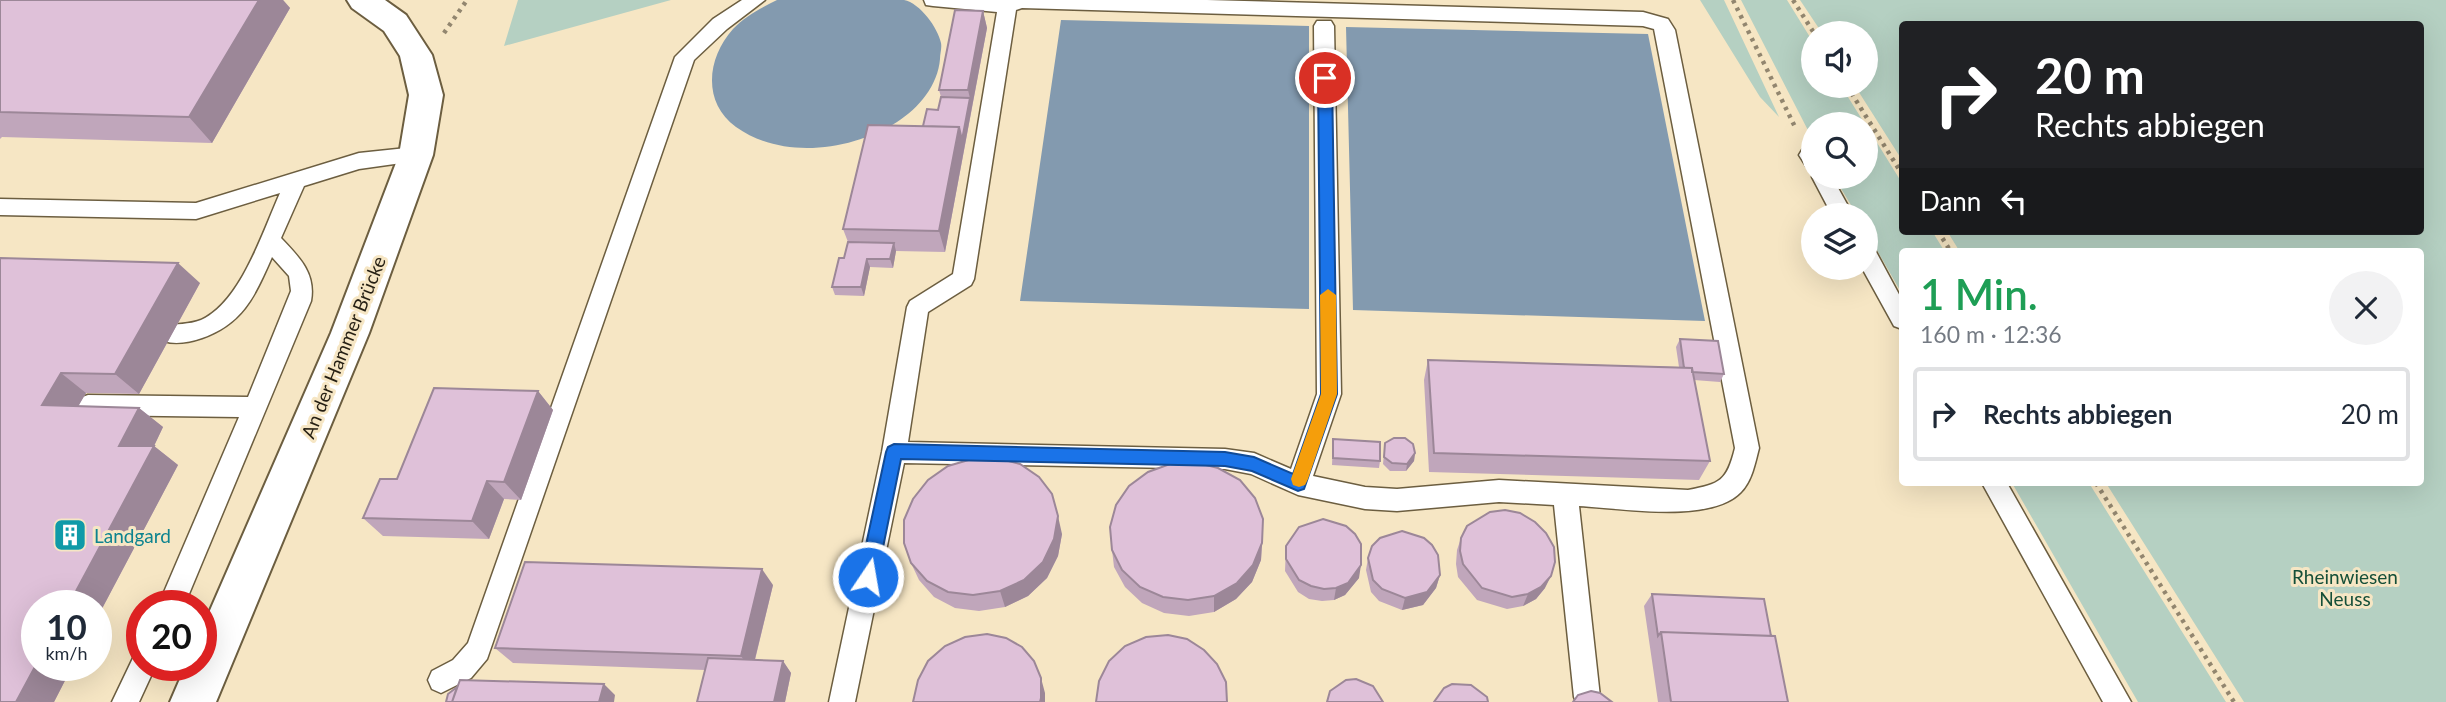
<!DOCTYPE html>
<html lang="de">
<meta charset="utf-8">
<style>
:root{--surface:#fff;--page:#f2f2f3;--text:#1f2937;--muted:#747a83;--line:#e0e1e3}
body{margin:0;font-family:Lato,sans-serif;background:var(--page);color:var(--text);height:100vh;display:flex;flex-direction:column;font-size:26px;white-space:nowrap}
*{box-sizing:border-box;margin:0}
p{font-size:23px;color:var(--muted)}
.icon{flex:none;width:38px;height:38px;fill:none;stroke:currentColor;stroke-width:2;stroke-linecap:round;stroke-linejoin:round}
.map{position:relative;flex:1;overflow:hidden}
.details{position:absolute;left:1899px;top:248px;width:525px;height:238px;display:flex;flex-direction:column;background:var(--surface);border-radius:7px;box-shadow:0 7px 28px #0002}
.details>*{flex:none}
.top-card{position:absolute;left:1899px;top:21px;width:525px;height:214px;border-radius:7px;box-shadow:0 7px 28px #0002;background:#202124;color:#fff;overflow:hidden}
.controls{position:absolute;left:1801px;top:21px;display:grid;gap:14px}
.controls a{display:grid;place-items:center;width:77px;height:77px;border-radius:50%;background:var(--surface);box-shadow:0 7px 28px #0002;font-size:35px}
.speed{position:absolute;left:21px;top:590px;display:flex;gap:14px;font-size:35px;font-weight:700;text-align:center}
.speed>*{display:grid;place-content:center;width:91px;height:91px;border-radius:50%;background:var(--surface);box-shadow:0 7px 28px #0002;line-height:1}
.speed small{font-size:18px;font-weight:400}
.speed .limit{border:10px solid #d22;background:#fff;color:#111}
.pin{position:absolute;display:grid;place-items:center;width:60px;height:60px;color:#fff;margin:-30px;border:4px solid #fff;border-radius:50%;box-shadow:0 2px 7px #0007}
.me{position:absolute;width:77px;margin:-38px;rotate:12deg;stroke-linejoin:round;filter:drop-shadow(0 0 5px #0008)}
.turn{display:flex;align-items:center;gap:24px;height:147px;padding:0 21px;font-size:32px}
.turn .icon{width:91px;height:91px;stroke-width:2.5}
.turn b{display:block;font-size:49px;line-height:60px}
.then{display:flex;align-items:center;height:66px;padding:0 21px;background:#0003;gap:14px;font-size:26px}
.round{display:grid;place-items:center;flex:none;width:74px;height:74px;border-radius:37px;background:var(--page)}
.headline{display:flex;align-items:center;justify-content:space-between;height:119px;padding:0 21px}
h1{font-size:42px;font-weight:600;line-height:52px;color:#1e9e55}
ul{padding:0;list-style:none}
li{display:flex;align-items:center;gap:21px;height:94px;margin:0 14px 10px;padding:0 7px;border:4px solid var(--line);border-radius:7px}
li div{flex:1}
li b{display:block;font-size:26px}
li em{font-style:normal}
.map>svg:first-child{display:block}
.green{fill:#b5d0c2}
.water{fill:#839aaf}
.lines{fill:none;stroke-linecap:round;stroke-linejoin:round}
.service-casing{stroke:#6c5e40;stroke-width:3}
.minor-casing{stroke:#6c5e40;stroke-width:4}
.path{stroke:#92866f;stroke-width:4.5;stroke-dasharray:3.5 5;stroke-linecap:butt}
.service{fill:#fff;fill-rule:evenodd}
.minor{fill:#fff;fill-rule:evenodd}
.wall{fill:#c0a6bb}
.shaded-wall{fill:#9c8798}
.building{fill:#dfc1d9;stroke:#9c8798;stroke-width:2}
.route{fill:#1a73e8;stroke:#114b97;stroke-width:2}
.slow{fill:#f59e0b}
.labels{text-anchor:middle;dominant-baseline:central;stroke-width:6;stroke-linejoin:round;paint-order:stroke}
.street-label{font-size:19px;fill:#251f13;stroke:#f6e6c4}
.culture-label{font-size:19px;fill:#0d838f;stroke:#f6e6c4;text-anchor:start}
.park-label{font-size:19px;fill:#154f38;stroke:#f6e6c4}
</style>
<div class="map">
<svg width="2446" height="702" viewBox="0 0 2446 702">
<rect width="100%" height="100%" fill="#f6e6c4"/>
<path class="green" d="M518,0h153l-167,46z
M1700,0h24l55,117 -19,-20z
M1741,0h46l26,42v44h28l24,38h-52v16z
M1800,0h646v702h-202l-138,-219h314v-231h-460l-13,-21h473v-207h-518v136l-47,-74h11v-53h-44z
M1866,125l36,58v48h30l13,21h-43v42l-36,-63v-16h-9l-23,-38h32z
M2012,483h77l137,219h-88z"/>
<path class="water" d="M777,0c30,0 60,0 90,0 12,0 26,0 37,0 16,3 34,28 37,43 1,5 -1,11 -1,16 -2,26 -21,49 -43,63 -46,29 -115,38 -161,5 -34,-25 -29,-69 -3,-98 12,-13 28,-21 44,-29z
M1061,20l248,6v283l-289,-8z
M1346,27l302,7 57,287 -352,-11z"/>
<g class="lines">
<defs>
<path id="service" d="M742,0h23l-38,29 -33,31 -207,599 -16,19 -30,15 -9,-4 -4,-9 4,-9 21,-11 15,-17 207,-586 38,-38z
M924,0h283l436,12 25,7 7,11 84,418c-4,15 -7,33 -18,44 -30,32 -122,16 -162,14l21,191 -2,5h-22l-2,-5 -20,-192 -55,-3 -102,9 -32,-2 -67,-14 -47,-21 -26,-5 -321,-6 -49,239h-26l53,-250 25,-145 3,-6 43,-27 44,-262 -64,-6 -7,-1zM1022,8l621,18 11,3 81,419c-8,33 -15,36 -47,42l-189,-10 -102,9 -32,-2 -52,-11 28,-82 -7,-368 -3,-5h-14l-3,5 3,368 -26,75 -37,-16 -29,-4 -317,-7 20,-130 43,-27 3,-6 42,-269z
M416,147l7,3 3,5 -3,5 -64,9 -55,17 -23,52c18,19 35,35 30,63l-127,305h-26l81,-189 -151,-2 -8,-3 -4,-7 4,-7 8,-3 160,2 43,-106 -2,-15 -17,-19c-17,38 -28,66 -70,81 -12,4 -26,7 -38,3l-3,-7 3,-7c12,-4 25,-2 37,-7 40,-18 62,-89 79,-127l-84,26 -196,-4v-16l196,4 163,-50z
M1809,147l4,2v20l-7,-3 -7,-11 3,-5z
M1813,174v3h19l21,38h-21l-20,-38z
M1866,245l8,3 28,52v29l-8,-3 -32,-58h4z
M1982,483h25l124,219h-28z
M142,653v12h14l-17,37h-27l22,-46z"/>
<path id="minor" d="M347,0h38l21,15 26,40 11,40 -10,60 -64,178 -153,369h-46l16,-37h15v-34l130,-298 68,-178 10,-60 -9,-39 -16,-25 -32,-23z"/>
</defs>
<use href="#service" class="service-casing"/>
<use href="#minor" class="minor-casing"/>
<path class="path" d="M1733,0l63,129
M1793,0l21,33
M444,33l23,-33
M1847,86l55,88
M1938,231l13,21
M2096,483l138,219"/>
<use href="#service" class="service"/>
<use href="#minor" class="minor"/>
</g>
<path class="wall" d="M0,0h283l7,8 -78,135 -210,-6 -2,2z
M983,11l4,17 -42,224 -49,-1 -3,17 -23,-1 -6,29 -29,-1 -3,-8 12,-29 4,-16 -5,-13 80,-103 15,-16 3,-13 -2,-7z
M0,258l200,25 -61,111 -53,-1 -8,13 61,2 24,19 -9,19 24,19 -82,155v-14l-23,59 -19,37h-54z
M1680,339l44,35 -4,8 -26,-2 16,81 -11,19 -270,-8 -5,-92 4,-20 251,7 -3,-20z
M538,391l15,19 -32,90 -17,-1 -15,40 -106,-3 -20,-18 34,-39z
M1333,439l47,22 -1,7 -47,-3z
M1385,443l30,10 -1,8 -8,10h-16l-7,-7z
M1062,534l-4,22 -11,22 -19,18 -23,11 -26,4 -24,-3 -21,-11 -15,-17 -8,-17z
M1461,538l84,50 -9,11 -13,7 -16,3 -30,-9 -19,-23 -2,-13 1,-14z
M1262,543l-1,17 -9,22 -16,17 -22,13 -25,4 -25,-3 -22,-10 -17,-16 -11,-20 -2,-17z
M1286,546l73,32 -14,17 -11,5 -12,1 -13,-2 -11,-7 -13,-21z
M1368,558l72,17 -4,13 -13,17 -21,5 -23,-9 -8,-9 -5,-22z
M773,585l-18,75 28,1 8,12 -6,29h-88l8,-32 -192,-7 -18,-15z
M1652,594l119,42 17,66h-130l-14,-96z"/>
<path class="shaded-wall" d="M259,0h24l7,8 -78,135 -23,-26z
M983,11l4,17 -15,79 -4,-17z
M970,98l2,9 -27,145 -6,-21 20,-104z
M894,243l2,8 -3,17 -3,-9z
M867,259l3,8 -6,29 -3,-9z
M178,263l22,20 -61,111 -24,-20z
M61,373l25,20 -18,31 -26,-19z
M538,391l15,19 -32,90 -17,-18z
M139,408l24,19 -9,19 24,19 -82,155v-14h-28l51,-160z
M1415,453l-1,8 -8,10 1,-7z
M487,481l17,18 -15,40 -17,-18z
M1058,516l4,18 -4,22 -11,22 -19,18 -23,11 -5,-16z
M1262,543l-1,17 -9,22 -16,17 -22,13v-16z
M1361,565l-2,13 -14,17 -11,5 2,-12z
M762,569l11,16 -21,86 -11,-15z
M1440,575l-4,13 -13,17 -21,5 3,-12z
M1551,576l-6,12 -9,11 -13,7 5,-12z
M783,661l8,12 -6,29h-11z
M37,663v2h36l-19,37h-38z
M1041,678l4,15v9h-5z
M604,684l11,11 -1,7h-15z"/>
<path class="building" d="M0,0h259l-70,117 -189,-5z
M955,10l28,1 -15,79h-29z
M941,97l29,1 -8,42 -3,-13 -36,-1 4,-17 11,1z
M868,125l91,2 -20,104 -96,-2z
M848,242l46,1 -4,16h-23l-6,28h-29l7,-29h5z
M0,258l178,5 -63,111 -54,-1 -19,32 97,3 -20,38h35l-86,160h-31v57l-21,39h-16z
M1680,339l38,2 6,33 -32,-2v-4h-8z
M1428,360l264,8 18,93 -276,-8z
M434,388l104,3 -34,91 -17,-1 -15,40 -109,-3 17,-39h17z
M1394,438h11l8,6 2,9 -8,11 -15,-1 -8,-6 1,-14z
M1333,439l47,3v19l-47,-3z
M997,458l23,6 19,13 13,17 6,22 -4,23 -11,23 -19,18 -24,11 -27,4 -25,-3 -21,-11 -16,-18 -7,-20v-23l9,-21 15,-19 20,-14 24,-7z
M1194,462l24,6 22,12 15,18 8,21 -1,24 -9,22 -16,18 -23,13 -26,4 -25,-3 -23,-10 -18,-17 -10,-20 -2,-23 6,-22 13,-19 19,-14 22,-8z
M1505,510l15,3 15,9 11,11 8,14 1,15 -4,14 -10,11 -13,7 -16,3 -30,-9 -19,-24 -3,-13 1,-13 6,-12 23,-14z
M1323,519l23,7 9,8 6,10v21l-13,18 -12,5 -12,1 -13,-3 -12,-6 -13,-21v-13l13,-19z
M1402,531l22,7 8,7 6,10 2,20 -13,17 -22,6 -23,-9 -9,-9 -5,-22 4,-12 8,-8z
M525,562l237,7 -21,87 -246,-8z
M1652,594l112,5 7,37 -110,-4 -3,4z
M1661,632l114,4 13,66h-117z
M987,634l19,4 16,9 12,14 7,17v20l-1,4h-127l5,-22 10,-19 17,-15 20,-9z
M1168,635l19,4 17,11 13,14 9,18 1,20h-131l3,-21 10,-20 16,-15 21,-9z
M708,658l75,3 -9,41h-77z
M1356,679l17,7 10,16h-56l3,-11 16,-11z
M460,680l144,4 -5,18h-147z
M1452,684l19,1 16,12 1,5h-54l10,-14z
M457,687l-5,15h-6l2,-8z
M1591,691l9,2 12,9h-39l5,-7z"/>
<path class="route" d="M1325,73l7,5 5,316 -33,95 -6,2 -46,-20 -27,-5 -324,-7 -24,118 -3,6 -6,2 -6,-2 -3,-6 27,-125 2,-5 6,-3 331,8 29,5 39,17 28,-80 -3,-316z"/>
<path class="slow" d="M1328,289l8,6 1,99 -29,85 -3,6 -6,2 -6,-2 -2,-6 30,-85 -1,-99z"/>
<defs>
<symbol id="building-square" viewBox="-11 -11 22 22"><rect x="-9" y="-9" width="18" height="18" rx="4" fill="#0f9aa8" stroke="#f6e6c4"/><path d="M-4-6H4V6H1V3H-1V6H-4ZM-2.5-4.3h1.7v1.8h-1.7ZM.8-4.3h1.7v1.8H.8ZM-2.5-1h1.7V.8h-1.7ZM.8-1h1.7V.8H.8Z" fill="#fff"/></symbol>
</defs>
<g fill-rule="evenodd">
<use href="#building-square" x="51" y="516" width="38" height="38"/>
</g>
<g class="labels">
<g class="street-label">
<text transform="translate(343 347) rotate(-68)">An der Hammer Brücke</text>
</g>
<g class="culture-label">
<text x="94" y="535">Landgard</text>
</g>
<g class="park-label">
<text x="2345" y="576">Rheinwiesen<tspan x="2345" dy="22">Neuss</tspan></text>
</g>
</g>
</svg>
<div class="controls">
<a><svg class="icon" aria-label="sound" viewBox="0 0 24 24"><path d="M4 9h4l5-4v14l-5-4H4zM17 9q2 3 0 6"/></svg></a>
<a><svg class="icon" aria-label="search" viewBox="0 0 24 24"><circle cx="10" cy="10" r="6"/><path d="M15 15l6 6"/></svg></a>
<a><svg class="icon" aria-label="layers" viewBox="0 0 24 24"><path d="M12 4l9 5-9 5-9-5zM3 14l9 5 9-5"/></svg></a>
</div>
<div class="speed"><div>10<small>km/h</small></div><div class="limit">20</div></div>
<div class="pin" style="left:1325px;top:78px;background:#d93025"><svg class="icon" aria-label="arrive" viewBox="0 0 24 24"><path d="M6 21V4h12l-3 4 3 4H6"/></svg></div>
<svg class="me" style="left:868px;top:577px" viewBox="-20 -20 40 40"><circle r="17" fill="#1a73e8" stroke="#fff" stroke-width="3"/><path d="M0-11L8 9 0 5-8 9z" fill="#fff"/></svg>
<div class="top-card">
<div class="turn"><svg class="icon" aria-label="right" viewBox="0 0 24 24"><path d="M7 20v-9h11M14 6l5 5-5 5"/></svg><div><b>20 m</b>Rechts abbiegen</div></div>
<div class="then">Dann<svg class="icon" aria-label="left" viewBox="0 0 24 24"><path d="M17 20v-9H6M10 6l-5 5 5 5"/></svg></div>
</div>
<section class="details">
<div class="headline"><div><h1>1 Min.</h1><p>160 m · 12:36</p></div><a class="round"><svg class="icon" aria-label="close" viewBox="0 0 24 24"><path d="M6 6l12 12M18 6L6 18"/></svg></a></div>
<ul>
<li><svg class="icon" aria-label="right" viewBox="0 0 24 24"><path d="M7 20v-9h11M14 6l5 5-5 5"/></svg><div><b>Rechts abbiegen</b></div><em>20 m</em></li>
</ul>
</section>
</div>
